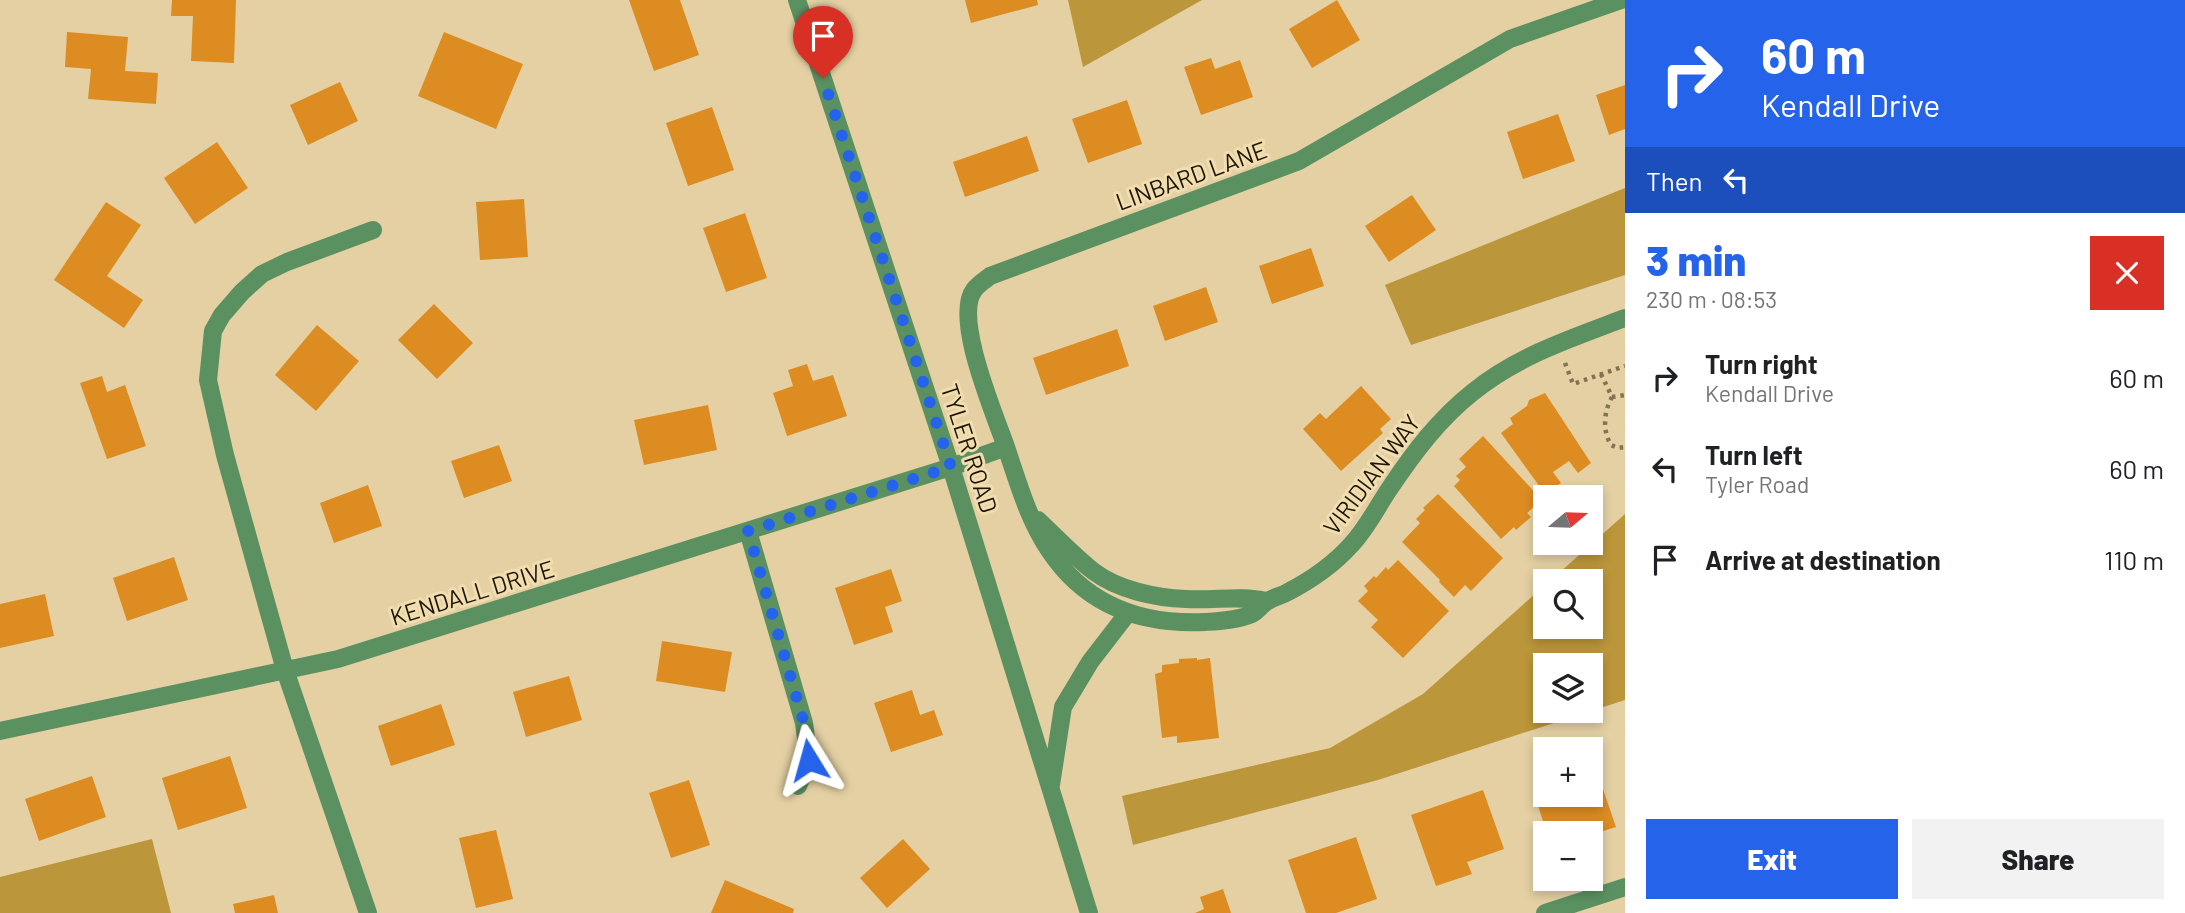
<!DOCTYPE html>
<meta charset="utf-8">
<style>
:root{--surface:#fff;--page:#f2f2f2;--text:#202124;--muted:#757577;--accent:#2563eb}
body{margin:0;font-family:Barlow,sans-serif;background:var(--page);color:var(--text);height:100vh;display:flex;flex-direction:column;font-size:26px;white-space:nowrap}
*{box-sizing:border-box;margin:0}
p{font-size:23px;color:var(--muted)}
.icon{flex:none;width:38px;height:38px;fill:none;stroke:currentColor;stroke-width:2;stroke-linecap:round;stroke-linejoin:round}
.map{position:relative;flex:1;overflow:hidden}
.panel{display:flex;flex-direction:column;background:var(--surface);width:560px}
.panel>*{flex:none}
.top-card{background:#2563eb;color:#fff;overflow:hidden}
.needle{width:46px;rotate:71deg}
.tools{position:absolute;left:1533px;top:485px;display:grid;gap:14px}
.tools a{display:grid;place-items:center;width:70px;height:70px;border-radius:0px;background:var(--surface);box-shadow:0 4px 10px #0003;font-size:35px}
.pin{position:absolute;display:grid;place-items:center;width:60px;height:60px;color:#fff;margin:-72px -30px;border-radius:50% 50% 50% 0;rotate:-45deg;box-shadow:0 0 7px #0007}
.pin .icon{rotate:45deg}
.me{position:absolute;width:77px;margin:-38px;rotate:352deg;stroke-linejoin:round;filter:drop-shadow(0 0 5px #0008)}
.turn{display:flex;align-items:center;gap:24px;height:147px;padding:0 21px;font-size:32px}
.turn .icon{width:91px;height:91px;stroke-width:2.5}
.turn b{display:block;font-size:49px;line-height:60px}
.then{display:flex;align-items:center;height:66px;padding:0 21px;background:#0003;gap:14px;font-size:26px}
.round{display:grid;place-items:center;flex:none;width:74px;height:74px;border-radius:0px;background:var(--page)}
.head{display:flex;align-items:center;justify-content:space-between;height:119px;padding:0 21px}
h1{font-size:42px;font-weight:800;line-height:52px;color:var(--accent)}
.cta{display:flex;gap:14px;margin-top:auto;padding:14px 21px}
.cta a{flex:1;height:80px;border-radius:0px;background:var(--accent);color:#fff;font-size:28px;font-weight:800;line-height:80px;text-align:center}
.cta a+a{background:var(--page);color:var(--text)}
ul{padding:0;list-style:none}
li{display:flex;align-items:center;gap:21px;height:91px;padding:0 21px}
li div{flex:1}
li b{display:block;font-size:26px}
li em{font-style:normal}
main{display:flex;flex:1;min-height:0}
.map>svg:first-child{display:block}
.forest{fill:#bb963a;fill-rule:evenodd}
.building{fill:#dd8c22}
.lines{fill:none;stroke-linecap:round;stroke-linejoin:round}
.path{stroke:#817354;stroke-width:4.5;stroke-dasharray:3.5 5;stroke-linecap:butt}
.minor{stroke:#5b9161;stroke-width:18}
.tertiary{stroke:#5b9161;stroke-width:18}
.route{stroke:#2563eb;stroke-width:12;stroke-dasharray:0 21.6}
.labels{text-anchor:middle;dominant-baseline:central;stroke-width:6;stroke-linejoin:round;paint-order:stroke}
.street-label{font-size:24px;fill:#1c1504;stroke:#f1ddaf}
</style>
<main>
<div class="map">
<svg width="1625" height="913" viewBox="0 0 1625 913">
<rect width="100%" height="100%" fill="#e4d0a3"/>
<path class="forest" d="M1068,0h134l-119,67z
M1625,188v87l-214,70 -26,-60z
M1625,514v186l-247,80 -245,65 -11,-49 208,-48 93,-54 122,-109v41h46v-45h-41zM1591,665v45h-46v-45z
M152,839l19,74h-171v-36z"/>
<path class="building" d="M172,0h64l-2,63 -43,-2 2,-45h-22z
M629,0h51l19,55 -45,16z
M965,0h72l1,5 -67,18z
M1337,0l23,40 -48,28 -23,-39z
M67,32l61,5 -3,34 33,2 -2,31 -68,-5 3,-30 -26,-2z
M444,32l79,32 -27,65 -78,-33z
M1211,58l4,11 25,-9 13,37 -52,18 -17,-48z
M340,82l18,39 -50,24 -18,-40z
M1625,85v44l-16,6 -13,-40z
M1127,100l15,44 -54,19 -16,-44z
M712,107l22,63 -46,16 -22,-63z
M1558,114l17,47 -52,18 -16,-47z
M1027,136l12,35 -74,26 -12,-35z
M217,142l31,46 -53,36 -31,-46z
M1412,195l24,35 -47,32 -24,-36z
M524,199l4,58 -48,3 -4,-58z
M106,202l35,23 -34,51 36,24 -19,28 -70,-48z
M745,213l22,65 -41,14 -23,-64z
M1311,248l13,38 -52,18 -13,-38z
M1206,287l12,35 -53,19 -12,-35z
M434,304l39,39 -36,36 -39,-39z
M317,325l42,36 -43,50 -41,-36z
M1117,329l12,37 -83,29 -13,-37z
M807,364l6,17 20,-6 14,41 -60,20 -14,-43 20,-7 -5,-16z
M102,376l5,16 18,-7 21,61 -39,13 -27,-76z
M1361,386l30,33 -11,10 3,4 -42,38 -38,-42 17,-16 6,6z
M1545,393l46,70 -13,10 -9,-12 -16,11 8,11 -16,11 -44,-61 12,-9 -3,-6 17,-12 2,-6z
M708,405l9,45 -73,15 -10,-45z
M1483,436l59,64 -15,13 4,4 -15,13 -2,-3 -13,12 -47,-53 6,-6 -4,-4 10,-9 -7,-8z
M499,445l13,36 -48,17 -13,-37z
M368,485l14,41 -48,17 -14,-40z
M1438,494l65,64 -32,33 -6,-6 -11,12 -15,-15 1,-2 -38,-38 18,-19 -4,-4 9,-9 -2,-2z
M174,557l14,43 -61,21 -14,-43z
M1398,560l51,51 -46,47 -32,-31 7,-7 -20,-19 10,-10 -4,-5 10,-10 2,2 10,-11 2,3z
M891,569l11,32 -17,6 8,25 -39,13 -19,-57z
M45,594l9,42 -54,12v-44z
M662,641l70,11 -7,40 -69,-11z
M1197,658v2l13,-2 9,80 -42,5v-7l-15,2 -7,-64 7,-2v-7l17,-2v-4z
M569,676l13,44 -56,17 -13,-45z
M912,690l8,25 14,-5 9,25 -52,17 -17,-49z
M441,704l14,41 -64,21 -13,-40z
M230,756l17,52 -69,22 -16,-52z
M1593,760l23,67 -25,8v-2h-44l-12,-36 10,-3h46v-33z
M92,776l14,41 -67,24 -14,-42z
M689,780l21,65 -39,13 -22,-65z
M1483,790l21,59 -37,13 5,12 -36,12 -25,-71z
M496,830l17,69 -37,9 -17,-70z
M1356,837l21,62 -41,14h-30l-18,-53z
M903,839l27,30 -43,39 -27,-30z
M725,880l69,29 -1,4h-82z
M1223,889l8,24h-36l9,-4 -4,-12z
M274,895l4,18h-43l-2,-9z"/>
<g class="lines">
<path class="path" d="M1565,363l8,21 52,-18
M1601,374l11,23
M1612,397c-8,14 -10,33 -1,48l7,3 7,-1
M1612,397l13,-2"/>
<path class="minor" d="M1006,447c12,35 22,72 43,103 37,56 92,75 156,72 15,-1 33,-2 47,-8 6,-3 10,-10 16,-13 6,-4 13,-5 20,-9 23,-12 45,-27 63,-47 16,-17 26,-38 39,-57 24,-36 49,-69 83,-96 44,-36 99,-54 152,-74
M1038,520c18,17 36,36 55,51 25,19 63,27 93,28 27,2 54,-4 80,2
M748,531l56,192 5,37 -11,26
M0,731l338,-72 613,-192 55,-20c-11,-32 -53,-129 -32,-157 3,-5 11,-10 16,-14l309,-115 211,-122 111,-39
M368,913l-83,-243 -60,-215 -17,-75 5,-49 9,-16 20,-23 20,-18 25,-12 86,-32
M1545,913l80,-26"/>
<path class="tertiary" d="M797,0l154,467 138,446
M1051,785l12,-78 27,-45 37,-48"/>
</g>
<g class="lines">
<path class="route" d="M809,760l-5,-37 -56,-192 203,-64 -128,-389"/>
</g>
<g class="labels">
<g class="street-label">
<text transform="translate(1191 175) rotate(-20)">LINBARD LANE</text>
<text transform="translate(970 448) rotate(72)">TYLER ROAD</text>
<text transform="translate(1371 474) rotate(-53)">VIRIDIAN WAY</text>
<text transform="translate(472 592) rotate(-17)">KENDALL DRIVE</text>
</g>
</g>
</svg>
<div class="tools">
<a><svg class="needle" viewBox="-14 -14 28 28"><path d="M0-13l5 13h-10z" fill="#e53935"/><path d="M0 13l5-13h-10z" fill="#757577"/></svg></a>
<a><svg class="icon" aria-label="search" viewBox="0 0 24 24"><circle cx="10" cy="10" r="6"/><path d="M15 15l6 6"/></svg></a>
<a><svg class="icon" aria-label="layers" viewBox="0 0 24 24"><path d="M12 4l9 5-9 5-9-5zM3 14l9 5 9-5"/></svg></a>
<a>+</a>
<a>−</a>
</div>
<div class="pin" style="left:823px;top:78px;background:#d93025"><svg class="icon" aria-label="arrive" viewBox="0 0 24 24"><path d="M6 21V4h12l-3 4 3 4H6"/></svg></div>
<svg class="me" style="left:809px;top:760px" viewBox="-20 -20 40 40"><path d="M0-17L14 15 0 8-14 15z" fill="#2563eb" stroke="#fff" stroke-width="4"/></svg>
</div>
<section class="panel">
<div class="top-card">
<div class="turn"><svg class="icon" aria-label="right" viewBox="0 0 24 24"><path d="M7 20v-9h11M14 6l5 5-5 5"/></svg><div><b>60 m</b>Kendall Drive</div></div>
<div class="then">Then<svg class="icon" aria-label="left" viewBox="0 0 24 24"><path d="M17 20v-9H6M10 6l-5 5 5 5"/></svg></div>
</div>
<div class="head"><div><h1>3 min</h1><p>230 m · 08:53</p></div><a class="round" style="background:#d93025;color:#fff"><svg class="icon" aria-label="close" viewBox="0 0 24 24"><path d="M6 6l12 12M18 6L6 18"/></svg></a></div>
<ul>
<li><svg class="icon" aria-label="right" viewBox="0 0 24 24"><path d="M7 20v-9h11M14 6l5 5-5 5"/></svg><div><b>Turn right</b><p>Kendall Drive</p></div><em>60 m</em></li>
<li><svg class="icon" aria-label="left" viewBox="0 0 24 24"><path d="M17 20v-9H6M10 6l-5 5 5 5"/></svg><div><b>Turn left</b><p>Tyler Road</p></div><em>60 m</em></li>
<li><svg class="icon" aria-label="arrive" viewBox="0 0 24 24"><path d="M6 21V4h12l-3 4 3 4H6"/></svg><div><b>Arrive at destination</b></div><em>110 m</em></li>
</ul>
<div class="cta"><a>Exit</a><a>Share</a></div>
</section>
</main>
